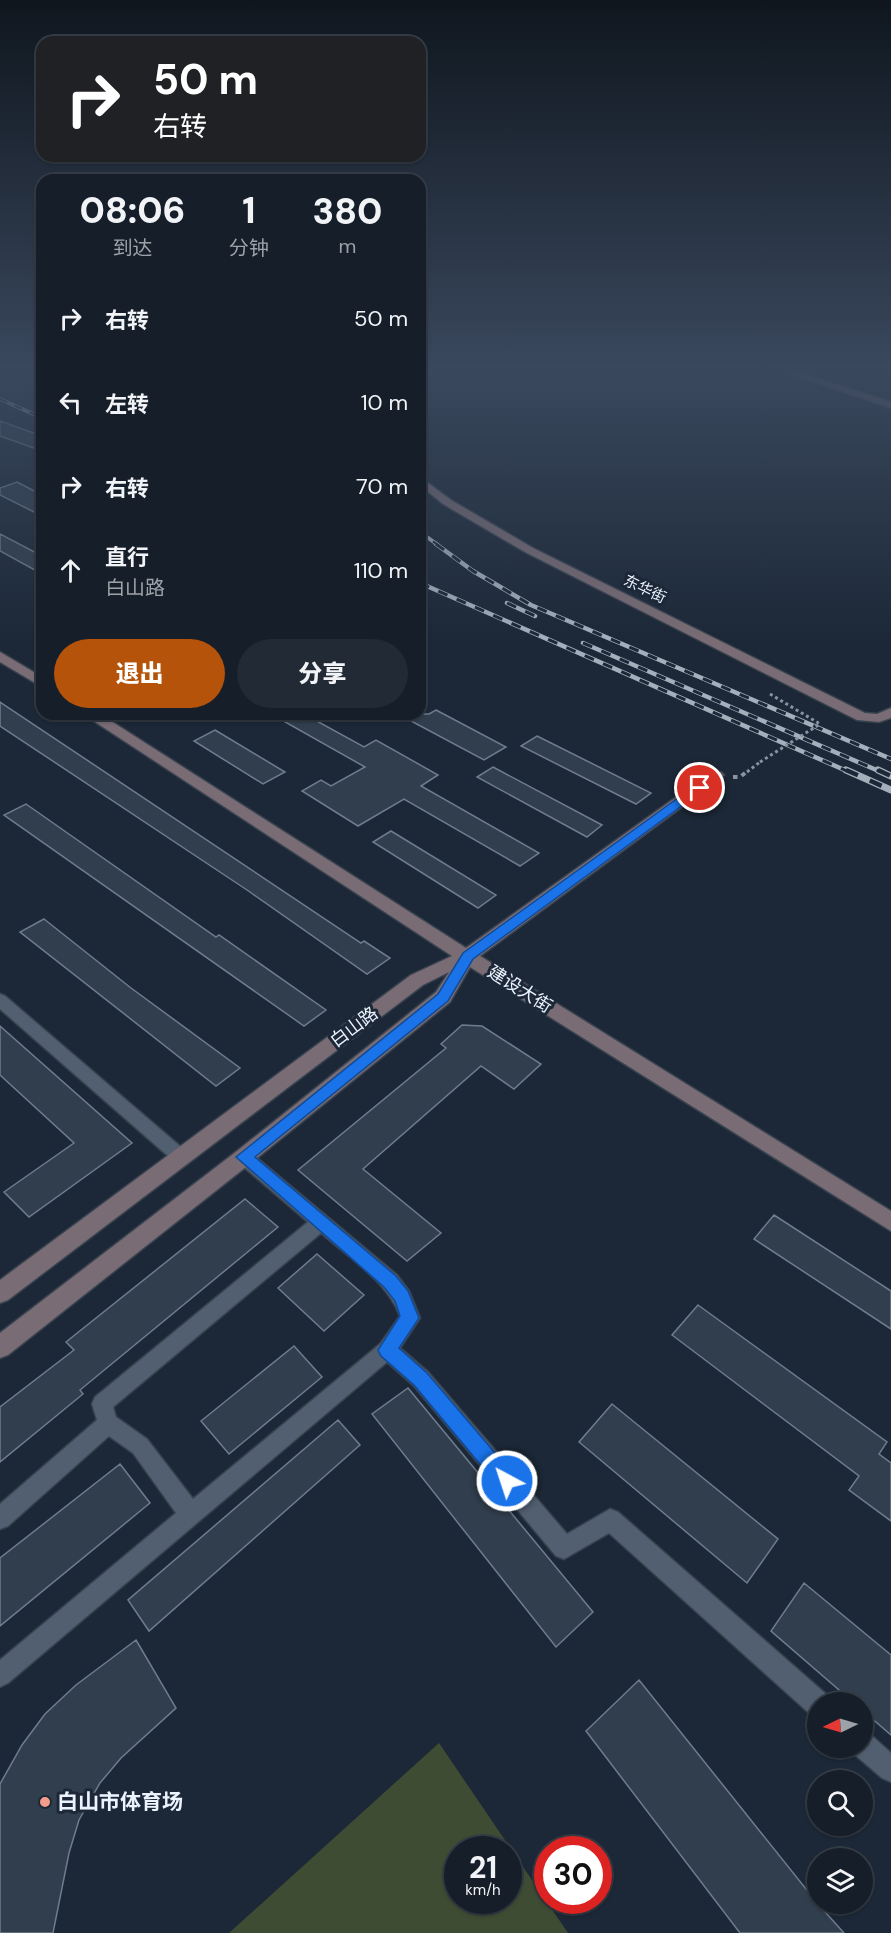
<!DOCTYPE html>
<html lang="zh">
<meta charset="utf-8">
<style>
:root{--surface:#151e29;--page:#222b35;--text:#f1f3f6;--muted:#9da2a8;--line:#343c46;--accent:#b45309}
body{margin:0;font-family:"DM Sans","Noto Sans SC",sans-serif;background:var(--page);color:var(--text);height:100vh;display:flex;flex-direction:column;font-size:22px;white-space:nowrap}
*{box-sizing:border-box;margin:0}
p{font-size:20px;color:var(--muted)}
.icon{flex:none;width:33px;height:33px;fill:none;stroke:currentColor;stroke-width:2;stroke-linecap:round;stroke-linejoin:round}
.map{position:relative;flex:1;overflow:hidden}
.sheet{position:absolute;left:36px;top:174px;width:390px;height:546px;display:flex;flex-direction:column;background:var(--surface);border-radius:18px;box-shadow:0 2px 4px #0004,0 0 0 2px var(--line)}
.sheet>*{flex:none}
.banner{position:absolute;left:36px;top:36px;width:390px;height:126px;border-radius:18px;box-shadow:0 2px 4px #0004,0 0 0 2px var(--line);background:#202124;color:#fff;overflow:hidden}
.needle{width:39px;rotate:265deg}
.tools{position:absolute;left:807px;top:1692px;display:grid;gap:12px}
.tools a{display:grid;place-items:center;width:66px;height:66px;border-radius:50%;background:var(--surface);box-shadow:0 2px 4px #0004,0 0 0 2px var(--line);font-size:30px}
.speed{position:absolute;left:444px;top:1836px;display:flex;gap:12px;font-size:30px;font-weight:700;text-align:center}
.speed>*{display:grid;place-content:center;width:78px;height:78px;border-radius:50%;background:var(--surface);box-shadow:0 2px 4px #0004,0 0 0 2px var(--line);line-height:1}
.speed small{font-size:15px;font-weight:400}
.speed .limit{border:9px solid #d22;background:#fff;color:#111}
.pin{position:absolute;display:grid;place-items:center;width:51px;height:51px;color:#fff;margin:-26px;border:3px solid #fff;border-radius:50%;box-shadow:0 2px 6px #0007}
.me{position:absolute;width:66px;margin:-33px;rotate:320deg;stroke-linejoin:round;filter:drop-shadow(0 0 4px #0008)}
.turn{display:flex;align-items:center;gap:21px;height:126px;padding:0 18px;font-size:27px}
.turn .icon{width:78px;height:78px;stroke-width:2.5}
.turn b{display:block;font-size:42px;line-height:51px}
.eta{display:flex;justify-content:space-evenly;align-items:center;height:102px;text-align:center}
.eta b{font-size:36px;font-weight:800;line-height:42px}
.cta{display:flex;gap:12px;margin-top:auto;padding:12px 18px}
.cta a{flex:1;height:69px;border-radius:36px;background:var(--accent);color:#fff;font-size:24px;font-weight:800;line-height:69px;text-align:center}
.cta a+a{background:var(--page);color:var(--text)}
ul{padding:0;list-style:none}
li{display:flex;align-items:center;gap:18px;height:84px;padding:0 18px}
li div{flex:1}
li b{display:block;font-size:22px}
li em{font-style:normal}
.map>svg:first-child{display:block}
.green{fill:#3f4c34;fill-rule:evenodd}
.building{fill:#313e4e;stroke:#6e7c8e;stroke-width:1.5}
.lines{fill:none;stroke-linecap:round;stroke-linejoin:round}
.street-casing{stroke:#38424f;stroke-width:3}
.secondary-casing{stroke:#38424f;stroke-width:3}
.path-far1{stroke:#89929f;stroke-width:3;stroke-dasharray:3 3;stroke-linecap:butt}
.path{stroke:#89929f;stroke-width:4;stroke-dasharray:4.5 4.5;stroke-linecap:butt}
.street{fill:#515f70;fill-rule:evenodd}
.secondary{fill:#796c74;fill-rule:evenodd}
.rail-far2-casing{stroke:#a5afbb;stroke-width:4}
.rail-far1-casing{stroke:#a5afbb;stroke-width:4.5}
.rail-casing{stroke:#a5afbb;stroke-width:7}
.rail-far2{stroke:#1c2837;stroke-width:2;stroke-dasharray:8;stroke-linecap:butt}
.rail-far1{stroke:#1c2837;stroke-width:3;stroke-dasharray:10;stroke-linecap:butt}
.rail{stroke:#1c2837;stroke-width:4.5;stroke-dasharray:13;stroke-linecap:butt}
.path-bridge{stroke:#89929f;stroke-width:3;stroke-dasharray:3 3;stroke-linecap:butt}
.route{fill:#1a73e8;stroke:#114b97;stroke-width:1.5}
.poi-dot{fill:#f49d8d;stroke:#1c2837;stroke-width:2}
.labels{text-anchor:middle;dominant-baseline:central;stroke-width:6;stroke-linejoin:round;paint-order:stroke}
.far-street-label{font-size:15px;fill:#ebf3fe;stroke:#1c2837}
.street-label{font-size:18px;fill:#ebf3fe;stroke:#1c2837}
.near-poi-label{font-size:21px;font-weight:bold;fill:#ebf3fe;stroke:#1c2837;text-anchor:start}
</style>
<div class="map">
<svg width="891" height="1933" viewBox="0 0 891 1933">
<rect width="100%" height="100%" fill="#1c2837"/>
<path class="green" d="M439,1743l129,190h-339zM458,1850h50v50h-50z"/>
<path class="building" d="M0,421l42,15v15l-42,-15z
M17,482l25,13v21l-42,-21v-7z
M0,534l42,22v18l-42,-23z
M0,702l361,241 3,-2 26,17 -23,16 -120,-84 -247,-164z
M436,710l70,37 -22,13 -86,-46h31z
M271,714h33l60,33 12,-7 62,35 -17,11 118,67 -19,13 -116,-67 -46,27 -56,-35 19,-11 10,6 34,-19z
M215,730l70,42 -22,12 -69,-43z
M537,736l114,57 -15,11 -115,-58z
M493,767l109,58 -15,12 -110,-60z
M26,804l190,133 3,-2 107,75 -22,16 -300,-211z
M391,831l105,64 -18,13 -105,-66z
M44,919l87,69 109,80 -24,18 -196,-154z
M462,1025l20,1 59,38 -27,25 -33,-23 -118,103 78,64 -34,28 -109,-91 148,-122 -5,-4z
M0,1026l132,117 -103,74 -25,-25 70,-49 -74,-68z
M245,1199l33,28 -198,163 3,4 -83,68v-55l74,-57 -8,-8z
M774,1215l117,76v38l-137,-90z
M317,1254l47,41 -40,36 -46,-43z
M698,1305l189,137 -8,12 12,9v58l-42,-31 10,-14 -187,-141z
M294,1346l28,31 -93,77 -28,-33z
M408,1388l185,224 -37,35 -184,-233z
M612,1404l166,135 -31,44 -168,-141z
M338,1420l22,25 -211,186 -21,-31z
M120,1464l30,39 -150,123v-68z
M804,1583l87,72v80l-29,-25v-8h-9l-82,-71z
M136,1640l40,68 -55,50 -21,25 -21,37 -10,33 -16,80h-53v-149l22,-39 23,-31 31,-29z
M639,1680l179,224 26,29h-104l-154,-202z"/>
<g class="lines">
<defs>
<path id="street" d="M0,994l5,2 183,157 3,5 -3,5 -6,2 -6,-2 -176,-154z
M244,1150l6,2 147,123 12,16 11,27 -20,30 28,24 139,162 43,-25 8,3 209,183 3,7h-12v14l-9,-3 -200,-180 -45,26 -8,-3 -142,-170 -27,-24 -379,321 -8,4v-27l176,-147 -43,-60 -24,-17 -101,90 -8,3v-25l97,-84 -5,-16 3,-7 213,-175 -70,-60 -3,-5 3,-5zM321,1233c28,25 65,47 79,83l-20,28 -187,155 -46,-60 -31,-22 -3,-10z
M862,1732l9,3 20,18v29l-9,-4 -29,-25 -2,-5h11z"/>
<path id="secondary" d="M776,369h14l101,33v6z
M420,477l31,23 82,48 332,165 12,1 14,-6v10l-12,4 -22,-2 -332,-168 -82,-48 -23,-19z
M0,652l42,25v10l-42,-25z
M83,714h17l366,234 245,-176h10l3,3 -3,3 -241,178 411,255v20l-421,-264 -20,35 -199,161 -243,192 -8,3v-25l237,-182 199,-159 13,-20 -26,13 -415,315 -8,3v-23l411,-305 41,-19z"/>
</defs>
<use href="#street" class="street-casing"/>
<use href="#secondary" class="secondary-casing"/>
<path class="path-far1" d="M770,694l50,30
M747,772l13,-10"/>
<path class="path" d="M733,777h7l9,-7"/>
<use href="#street" class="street"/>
<use href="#secondary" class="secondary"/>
<defs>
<path id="rail-far2" d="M0,399l42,19
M420,532l18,13"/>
<path id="rail-far1" d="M436,544l37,27 58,34 360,154
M420,583l429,189
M507,603l28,13
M583,643l298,129"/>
<path id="rail" d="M846,770l45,20
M878,770l13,6"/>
</defs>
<use href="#rail-far2" class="rail-far2-casing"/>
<use href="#rail-far1" class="rail-far1-casing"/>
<use href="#rail" class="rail-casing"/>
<use href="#rail-far2" class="rail-far2"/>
<use href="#rail-far1" class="rail-far1"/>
<use href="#rail" class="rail"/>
<path class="path-bridge" d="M760,762l60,-38"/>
</g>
<linearGradient id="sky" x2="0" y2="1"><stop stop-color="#0f161e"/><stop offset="0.58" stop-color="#3a485e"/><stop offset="1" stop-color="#3a485e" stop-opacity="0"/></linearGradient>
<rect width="891" height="640" fill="url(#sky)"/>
<path class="route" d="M696,785l10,3 -233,171 -25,42 -193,156 141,119 12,15 11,27 -20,30 28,25 86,101 3,7 -3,7 -6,2 -7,-2 -86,-103 -33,-29 -3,-6 22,-34 -5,-15 -11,-14 -148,-130 202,-163 25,-41z"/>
<circle class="poi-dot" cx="45" cy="1802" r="6"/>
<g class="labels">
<g class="far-street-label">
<text transform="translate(645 589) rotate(26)">东华街</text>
</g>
<g class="street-label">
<text transform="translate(520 989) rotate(32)">建设大街</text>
<text transform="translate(354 1027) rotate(-37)">白山路</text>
</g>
<g class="near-poi-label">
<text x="57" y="1802">白山市体育场</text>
</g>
</g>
</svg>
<div class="tools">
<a><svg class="needle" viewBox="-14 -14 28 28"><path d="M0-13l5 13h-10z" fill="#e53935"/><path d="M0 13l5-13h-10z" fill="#9da2a8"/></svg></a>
<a><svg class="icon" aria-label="search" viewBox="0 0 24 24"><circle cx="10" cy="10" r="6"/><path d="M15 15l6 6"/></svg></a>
<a><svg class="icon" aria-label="layers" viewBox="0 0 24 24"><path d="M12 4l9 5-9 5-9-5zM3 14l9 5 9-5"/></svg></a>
</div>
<div class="speed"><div>21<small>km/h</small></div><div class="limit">30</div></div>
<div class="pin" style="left:700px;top:788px;background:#d93025"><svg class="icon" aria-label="arrive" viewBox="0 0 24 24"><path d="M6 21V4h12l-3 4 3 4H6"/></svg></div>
<svg class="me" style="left:507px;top:1481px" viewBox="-20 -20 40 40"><circle r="17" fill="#1a73e8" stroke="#fff" stroke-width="3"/><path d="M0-11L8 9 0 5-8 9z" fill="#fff"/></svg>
<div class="banner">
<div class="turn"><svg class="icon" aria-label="right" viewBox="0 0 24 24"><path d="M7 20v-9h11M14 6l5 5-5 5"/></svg><div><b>50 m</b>右转</div></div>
</div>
<section class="sheet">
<div class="eta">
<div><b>08:06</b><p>到达</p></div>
<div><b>1</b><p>分钟</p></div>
<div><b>380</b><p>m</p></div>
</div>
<ul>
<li><svg class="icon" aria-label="right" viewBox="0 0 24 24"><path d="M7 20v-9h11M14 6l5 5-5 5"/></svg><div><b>右转</b></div><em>50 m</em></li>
<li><svg class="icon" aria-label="left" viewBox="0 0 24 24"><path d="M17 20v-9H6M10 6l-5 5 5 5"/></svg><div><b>左转</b></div><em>10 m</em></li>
<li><svg class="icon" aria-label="right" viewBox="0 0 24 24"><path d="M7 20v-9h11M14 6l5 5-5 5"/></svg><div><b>右转</b></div><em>70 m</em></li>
<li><svg class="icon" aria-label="ahead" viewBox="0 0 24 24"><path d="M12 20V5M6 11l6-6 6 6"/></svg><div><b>直行</b><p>白山路</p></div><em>110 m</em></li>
</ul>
<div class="cta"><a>退出</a><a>分享</a></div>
</section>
</div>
